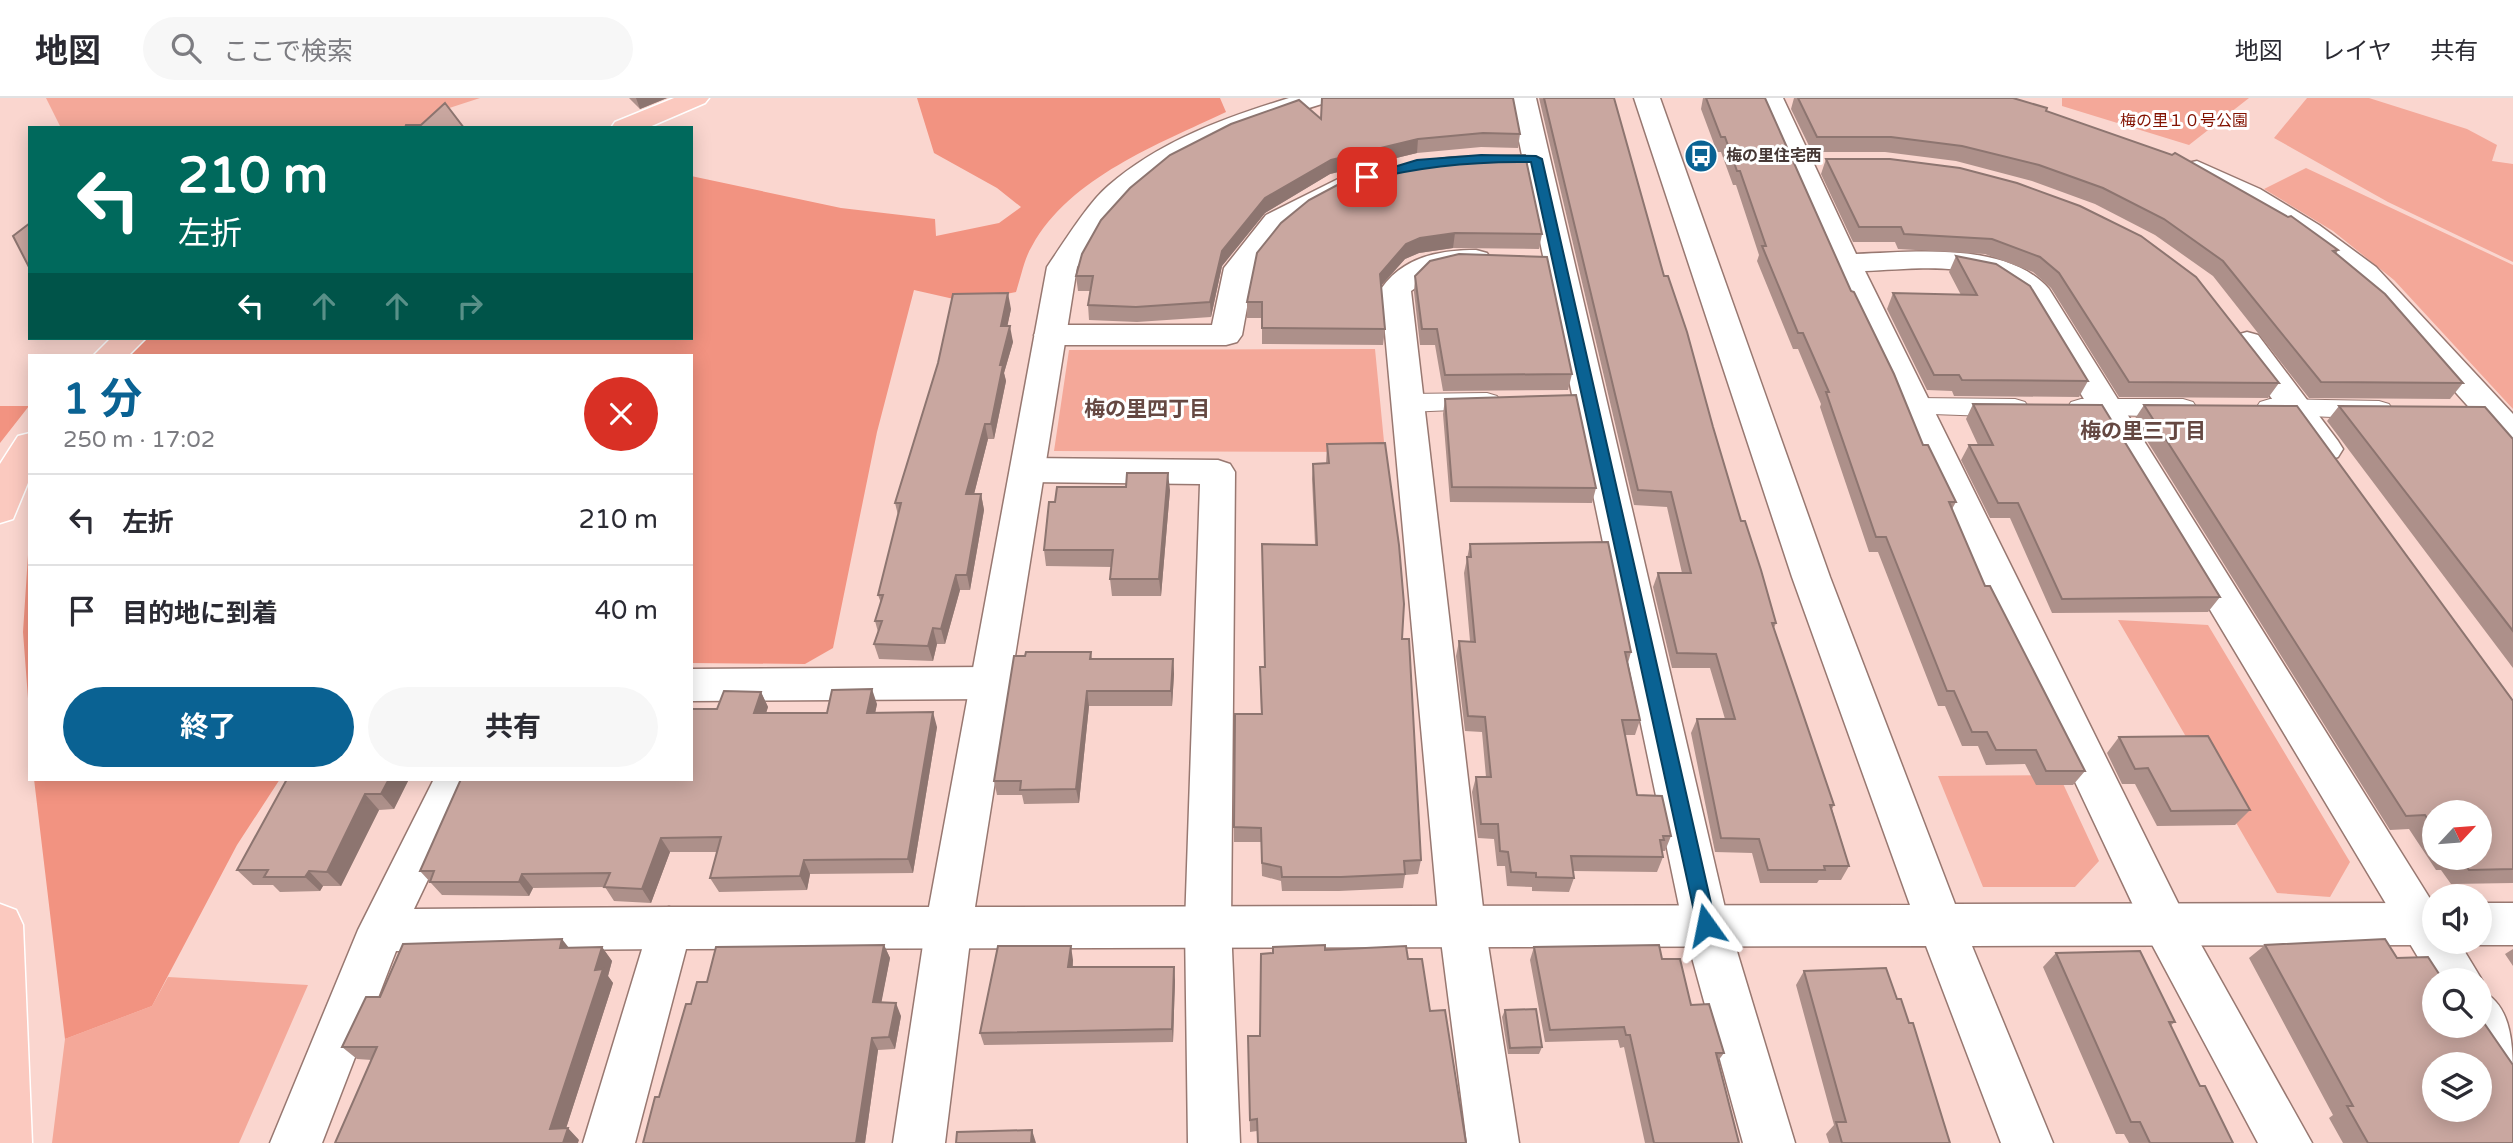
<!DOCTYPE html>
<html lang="ja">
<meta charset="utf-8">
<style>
:root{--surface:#fff;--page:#f7f7f7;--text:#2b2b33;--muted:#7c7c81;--line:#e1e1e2;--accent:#0a6293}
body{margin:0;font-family:"Varela Round","Noto Sans JP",sans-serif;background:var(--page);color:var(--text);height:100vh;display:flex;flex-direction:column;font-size:26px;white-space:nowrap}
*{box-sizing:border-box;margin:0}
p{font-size:23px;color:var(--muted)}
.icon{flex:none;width:38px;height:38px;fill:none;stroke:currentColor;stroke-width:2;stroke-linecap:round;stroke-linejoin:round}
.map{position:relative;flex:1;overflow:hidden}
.details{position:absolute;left:28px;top:256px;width:665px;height:427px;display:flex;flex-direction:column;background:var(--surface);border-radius:0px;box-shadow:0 4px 18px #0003}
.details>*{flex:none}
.hud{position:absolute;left:28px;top:28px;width:665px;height:214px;border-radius:0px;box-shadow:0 4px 18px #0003;background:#00695c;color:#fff;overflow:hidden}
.needle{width:46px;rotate:64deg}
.controls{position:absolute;left:2422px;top:702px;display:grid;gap:14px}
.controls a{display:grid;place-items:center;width:70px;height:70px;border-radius:50%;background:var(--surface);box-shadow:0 4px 18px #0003;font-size:35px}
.pin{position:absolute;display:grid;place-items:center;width:60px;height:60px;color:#fff;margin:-30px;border-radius:14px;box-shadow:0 4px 10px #0006}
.me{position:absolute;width:77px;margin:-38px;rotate:348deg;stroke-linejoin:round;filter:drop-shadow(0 0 5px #0008)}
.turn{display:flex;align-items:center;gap:24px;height:147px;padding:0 35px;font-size:32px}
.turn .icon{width:91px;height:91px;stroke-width:2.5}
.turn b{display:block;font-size:49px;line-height:60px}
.lanes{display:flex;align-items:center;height:66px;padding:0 35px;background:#0003;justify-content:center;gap:35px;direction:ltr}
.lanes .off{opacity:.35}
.round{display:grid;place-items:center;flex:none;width:74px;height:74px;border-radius:37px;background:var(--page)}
.overview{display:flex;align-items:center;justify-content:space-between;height:119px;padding:0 35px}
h1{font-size:42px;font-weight:700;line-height:52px;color:var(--accent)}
.primary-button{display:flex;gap:14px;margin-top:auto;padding:14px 35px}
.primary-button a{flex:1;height:80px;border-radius:42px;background:var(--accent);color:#fff;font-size:28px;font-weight:700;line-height:80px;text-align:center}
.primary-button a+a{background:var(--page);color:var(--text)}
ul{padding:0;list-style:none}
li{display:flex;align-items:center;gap:21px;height:91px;padding:0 35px;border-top:2px solid var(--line)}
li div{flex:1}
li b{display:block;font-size:26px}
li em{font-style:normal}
header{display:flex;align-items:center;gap:42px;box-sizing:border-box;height:98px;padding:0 35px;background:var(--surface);border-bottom:2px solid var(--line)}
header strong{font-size:33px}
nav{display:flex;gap:38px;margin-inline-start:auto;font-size:24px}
.search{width:490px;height:63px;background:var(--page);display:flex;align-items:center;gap:18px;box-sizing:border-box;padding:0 24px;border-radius:38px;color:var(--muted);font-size:26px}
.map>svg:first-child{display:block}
.green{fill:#f4a899}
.forest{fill:#f29381}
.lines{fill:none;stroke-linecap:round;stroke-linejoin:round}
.pedestrian-casing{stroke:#987871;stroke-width:2}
.minor-casing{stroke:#987871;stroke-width:3}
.tertiary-casing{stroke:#987871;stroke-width:3}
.primary-casing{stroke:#fff;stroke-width:3}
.pedestrian{fill:#fff;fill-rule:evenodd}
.minor{fill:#fff;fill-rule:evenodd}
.tertiary{fill:#fff;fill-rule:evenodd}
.primary{fill:#fbc9bf;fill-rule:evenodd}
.wall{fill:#ad908a;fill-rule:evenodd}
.shaded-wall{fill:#8d7570}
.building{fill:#c9a7a0;stroke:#8d7570;stroke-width:2;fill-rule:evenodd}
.route{fill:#0a6293;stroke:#064060;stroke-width:2}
.labels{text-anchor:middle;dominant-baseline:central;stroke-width:6;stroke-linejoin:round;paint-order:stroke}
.far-park-label{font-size:16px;fill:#821201;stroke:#fff}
.far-poi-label{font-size:16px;font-weight:bold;fill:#463835;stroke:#fff;text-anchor:start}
.neighbourhood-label{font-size:21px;font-weight:bold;fill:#654842;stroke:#fff}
</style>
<header>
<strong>地図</strong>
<div class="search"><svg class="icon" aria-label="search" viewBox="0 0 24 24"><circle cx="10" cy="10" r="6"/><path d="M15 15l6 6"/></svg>ここで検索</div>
<nav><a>地図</a><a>レイヤ</a><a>共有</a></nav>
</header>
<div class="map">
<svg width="2513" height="1045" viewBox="0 0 2513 1045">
<rect width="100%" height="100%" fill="#fad6cf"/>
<path class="green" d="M46,0h434l-43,14 -14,16h-362z
M2062,0h187l-60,47 -127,-39z
M2307,0h62l98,31 30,16 -5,16 21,3v98l-125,-60 -114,-64z
M2306,70l207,97v144l-119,-129 -61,-49 -69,-42z
M1375,251l10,103 -331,-1 15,-101z
M2118,522l90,5 142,237 -20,35 -53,-4z
M2059,677l40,86 -24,26h-92l-45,-111z
M168,879l140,8 -69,158h-187l13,-104 87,-33z"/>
<path class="forest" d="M917,0h303l6,14c-67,32 -156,65 -194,134 -8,13 -11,31 -16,46l-49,10 -53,-12 -37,142 -44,216 -28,16 -114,-1v-308h-571l27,-17h544v-162l150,32 94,11 1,17 63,-13 22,-16 -24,-19 -63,-35z
M0,308h29l-29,37z
M30,426v201l-7,-93z
M34,681h246l-43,66 -85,161 -87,33z"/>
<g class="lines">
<defs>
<path id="pedestrian" d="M1487,295l10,3 4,6 -4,6 -89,4 -10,-3 -4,-6 4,-6 10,-3z
M1915,300l100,1 10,3 4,6 -4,6 -10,3 -110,-4 -4,-6 4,-6z
M2081,301h102l10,3 4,6 -4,6 -10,3 -112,-3 -4,-6 4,-6z
M2270,301l109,2 10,3 4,6 -4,6 -10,3 -119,-5 -4,-6 4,-6z"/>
<path id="minor" d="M1510,0h26l193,827 66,218h-52l-60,-218z
M1757,0h26l73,156c57,-2 151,-13 193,35l385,616v37h25l23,38 -2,4v-4h-46v4l-410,-685c-38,-41 -109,-30 -159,-28l316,638 131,234h-54l-109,-204 -317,-673z
M1348,76l10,2 4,6 -4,6 -72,39 -32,42 -12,66 -5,7 -11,3h-176l-11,-3 -5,-7 5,-7 11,-3h162l12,-57 42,-53z
M1476,152l11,3 4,6 -4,6 -45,5 -31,21 74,634 34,218h-52l-28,-218 -58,-636c22,-32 58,-39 95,-39z
M2247,234l11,3 80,106 5,8 -5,8 -12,4 -12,-4 -83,-115 5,-7z
M1027,360l191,2 12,4 5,8 -4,453 9,218h-52l-3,-218 15,-441 -173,-2 -12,-4 -5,-8 5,-8z
M990,569l14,5 6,11 -6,11 -14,5 -299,2v-32z
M434,681h42l-62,130 255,-2 16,6 7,15 -7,15 -16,6 -273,2 -74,192h-52l88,-213z
M949,806l16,6 7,15 -27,218h-52l33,-218 7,-15z
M2480,892c33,15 33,56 33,95l-17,-7 -34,-52h18z"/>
<path id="tertiary" d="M1289,0h40l-4,5c-70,22 -141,45 -197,95 -20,18 -35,47 -51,69l-102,640 935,-2 -118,-328 -158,-479h26l170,479 125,327 479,-1v39h8l-8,3 -462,1 81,197h-52l-75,-197 -1240,3 -51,194h-52l70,-230 16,-6h260l118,-640c15,-22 41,-64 61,-81 52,-45 116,-68 181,-88z
M2197,63l63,28 59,36 57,42 137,147v32l-12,-3 -147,-164 -55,-42 -59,-36 -53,-26 -4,-6 4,-6z
M2480,805h33v42h-33l-8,-3h8z"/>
<path id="primary" d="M674,0h35l-4,5 -58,25h-36l4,-6z
M111,240h35l-17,17h-35z
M30,335v45l-17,41 -13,4v-59l18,-28z
M0,806l16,6 7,15 9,218h-32z"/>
</defs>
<use href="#pedestrian" class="pedestrian-casing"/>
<use href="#minor" class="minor-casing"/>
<use href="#tertiary" class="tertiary-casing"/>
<use href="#primary" class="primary-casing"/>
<use href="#pedestrian" class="pedestrian"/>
<use href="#minor" class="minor"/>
<use href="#tertiary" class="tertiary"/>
<use href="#primary" class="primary"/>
</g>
<path class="wall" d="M629,0h38l-27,11z
M1539,0h75l50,178 77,245 35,102 -2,5 60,177 -2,4 17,57 -8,14h-22l-2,3h-57l-8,-30 -37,-1 -24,-119 6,-14h28l-15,-51h-38l-19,-81 5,-14h24l-15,-66 -33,-2z
M1703,0h62l86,193 72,154 33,57 -4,7 33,77 100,185 -12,14h-37l-11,-21 -39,1 -8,-19h-16l-17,-40h-7l-60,-154h-9l-49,-145 1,-3 -23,-55h-5l-36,-88 2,-6 -23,-70h-3l-12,-33h-4l-16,-43z
M1794,0h219l33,13 292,139 -2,4 127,129 -13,16 -141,-1 -96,-122 -58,-41 -60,-31 -63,-23 -76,-20 -71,-9h-73l-21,-43z
M1321,21l199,15 -2,14 -37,-1 -64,6 -87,21 -65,39 -43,53 -11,51 -74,5 -48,-2 -1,-15 2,-14h-12l-2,-15z
M1826,61h64l389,224 -11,15 -149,-1 -68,-109 -18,-16 -48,-18 -87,-5 -3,-7h-42l-32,-68z
M1281,125l261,11 -3,15 -86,-1 -34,5 -14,6 -24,27 4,43 -2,16 -121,-1v-26h-15v-16z
M1956,158l132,125 -9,16 -125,-1 -2,-5 -25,-1 -40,-81 6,-16 68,2 -12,-23z
M1415,178l157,98 -4,16 -125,1 -8,-46h-15l-6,-53z
M1011,211l-4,17 6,16 -9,31 2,8 -12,58h-6l-14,55h7l3,16 -14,80h-10l-15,54h-8l-4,17 -54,-2 -5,-15 4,-12 -3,-11 6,-18 -3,-8 20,-80 -3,-12z
M1445,301l151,89 -4,15 -142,-1 -7,-88z
M1973,306l247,193 -12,15 -156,1 -42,-95h-20l-29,-58 8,-15h9l-12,-26z
M2144,307l369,296v182l-62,1 -10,-14h-5l-27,-41 -19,1 -256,-410zM2434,714l46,46h-46z
M2339,308l174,33v229l-186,-247z
M1327,346l75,195 19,221 -3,14 -13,1 -2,13 -64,3h-57l-1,-10 -19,-5 -1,-34h-27v-15l27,-113 -1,-47h4l51,-123 -3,-65 1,-15 13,-1z
M1170,392l-9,106h-49l-2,-17 2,-12 -66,-1 -2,-16 11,-48z
M1470,446l161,108 -3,11 12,57 -5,15h-10l12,60 34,41 -6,15h-3l1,6 -6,15 -84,-1 1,7 -5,14 -37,-1v-4l-25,-1 -2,-20h-8l-3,-27 -16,-1 -6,-46 4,-15h10l-4,-45 -17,-1 -9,-75 3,-15h11l-6,-68z
M1091,554l1,7h81l1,15 -2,32h-83l-10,97 -55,1 -2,-9h-25l-3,-14 31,-125z
M761,594l7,15 -2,6h61l50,-9 -2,9 62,14 -24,146 -103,1 -3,16 -88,2 -9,-14 7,-26h-47l-19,51 -37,-2 -9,-14 -72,1 -4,8 -87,-1 -22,-24 297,-162z
M2119,639l131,73 -15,15 -78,1 -22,-42h-13l-15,-31z
M287,681h122l-15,30 -15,1 -38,76h-18l-3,5 -40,1 -7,-7h-20l-16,-15z
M884,847l6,13 -9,44 20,14 -6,33 -17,1 -13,93h-222l48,-139 16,-22z
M2265,847l169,81 79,117h-170l-14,-25 4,-3 -84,-157z
M602,849l10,14 -4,15 5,7 -47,145 13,12 -207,-80 -15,-1 -15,-12 226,-99z
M1534,849l128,12 62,94 -6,8 21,82h-94l-21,-96 -4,1 -2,-8 -73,2 -15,-82z
M2513,851v17l-8,-12z
M1325,852l-68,181 -7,1 -2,-96h12z
M2056,855l119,69 -5,4 30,60 33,57h-104l-5,-9h-8l-73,-167z
M1073,862v7l102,13 -2,62 -189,3 -4,-12z
M1804,873l146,172h-121l-3,-9 8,-9 -38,-140z
M1505,912l37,37 -3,7h-31l-6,-37z"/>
<path class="shaded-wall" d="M636,0h31l-27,11z
M1418,41l-1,14 -87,21 -65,39 -43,53 -11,51 -1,-15 12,-51 43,-53 66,-38z
M1455,135l-2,15 -34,5 -14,6 -27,30 2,-15 26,-30 14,-6z
M1008,195l3,16 -7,33 -3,-16z
M1010,228l3,16 -9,31 2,8 -12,58 -3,-15 9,-59z
M985,326l3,15 -18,71 -4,-16z
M1168,375l2,17 -9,106 -2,-17z
M981,396l3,16 -14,80 -3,-15z
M956,477l4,15 -15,54 -4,-15z
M933,530l4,16 -4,17 -5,-15z
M1173,561l1,15 -2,32 -1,-15z
M872,591l5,15 -5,24 -5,-15z
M1087,593l2,15 -10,97 -3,-14z
M761,594l7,15 -7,21 -7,-15z
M933,614l4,15 -24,146 -5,-14z
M389,681h20l-15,30 -13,-15z
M365,696l14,16 -38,76 -14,-14z
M661,740l9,14 -19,51 -9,-14z
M804,762l6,14 -3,16 -7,-14z
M309,773l14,15 -3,5 -15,-14z
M522,776l11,14 -4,8 -10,-14z
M562,841l11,14 -13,-5z
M884,847l6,13 -11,57 -6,-13z
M1071,848l2,14 -2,20 -3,-13z
M602,849l10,14 -4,15 5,7 -51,158 -12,-12 45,-159z
M1174,869l1,13 -2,62 -1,-13z
M896,905l5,13 -6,33 -6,-12z
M872,940l6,12 -13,93h-9z
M568,1030l11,12 -1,3h-15z
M1032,1032l4,13h-5z"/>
<path class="building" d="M1322,0h191l7,36 -37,-1 -65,6 -87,21 -66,38 -43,53 -12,51 -74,5 -48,-2 5,-29h-17l6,-22 19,-34 29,-32 40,-33 61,-31 68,-24 22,19z
M1544,0h70l50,178h4l19,56 26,95 28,94h4l16,49 15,53h-4l62,182h-4l19,61h-25l1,4h-57l-9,-31 -38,-1 -24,-119h38l-19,-65 -39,-1 -19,-80h33l-20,-81 -33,-2z
M1706,0h59l86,193 3,1 40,82 29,71h5l28,57h-7l36,84h5l95,185h-39l-10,-21h-40l-9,-18h-15l-18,-41h-7l-61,-154h-10l-50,-145h3l-26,-59h-5l-36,-87h4l-26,-75h-3l-12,-34h-4z
M1798,0h215l34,10 -1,3 126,44 3,-2 113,64 3,-1 47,34 -5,1 52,43 78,89 -142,-1 -98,-121 -59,-42 -61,-31 -64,-23 -77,-19 -71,-9h-74z
M445,5l19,25h-59l1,-3h15z
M1525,57l17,79 -87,-1 -35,5 -14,6 -26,30 5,55 -123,-1v-26h-15l10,-49 24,-30 28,-23 32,-17 73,-21 38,-5z
M1826,61h64l70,9 57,15 63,23 61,30 55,41 83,106 -150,-1 -70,-109 -19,-16 -48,-18 -88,-5 -3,-7h-42z
M30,125v46l-17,-33z
M1459,156l88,3 25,117 -127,1 -8,-46h-15l-7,-53 15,-15z
M1956,158l40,8 34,22 58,95 -126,-1 -3,-5h-25l-41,-82 84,2z
M1008,195l-7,33h9l-10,39h3l-12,59h-6l-19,70h15l-14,81h-11l-15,54 -8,-1 -5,18 -54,-2 8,-23h-7l8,-26h-5l23,-92h-6l43,-140 15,-69z
M1576,297l20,93 -144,-1 -7,-88z
M1973,306l129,1 118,192 -158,2 -44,-96h-20l-29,-58h24z
M2144,307l153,1 216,295v168l-44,1 -9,-12h20v-46h-46v16l-9,-13 -19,1z
M2339,308l146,1 28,32v192z
M1385,345l14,102 5,59 -2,35h7l12,221 -17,1 1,13 -64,3h-59l-1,-10 -19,-4 -1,-35 -27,-1 1,-113h27l-2,-47h5l-3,-123 55,1 -4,-81 16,-1 -2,-19z
M1127,375h41l-9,106h-49l3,-29h-69l5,-48h6l2,-15h69z
M1608,444l23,110h-6l15,68h-18l15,75 25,1 9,40h-8l1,4h-4l3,17 -92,-1 3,22 -38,-1v-4l-25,-1 -3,-20 -8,-1 -2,-27h-17l-5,-47h15l-6,-60 -17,-1 -9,-75 16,1 -8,-85h4l-1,-13z
M1026,554h65l-1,7h83l-2,32h-84l-11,98 -56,1 1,-9h-27l20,-125h11z
M872,591l-5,24 66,-1 -25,147 -104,1 -4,16 -90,2 11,-41 -60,1 -19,51 -38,-2 6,-14 -88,1 -3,8h-89l4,-11h-14l41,-92h230v-70h26l7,-18 37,1 -7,21h73l5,-23z
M2208,638l42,74 -79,1 -23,-43 -13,1 -16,-32z
M287,681h102l-8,15h-16l-38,78 -18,-1 -4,6h-41l4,-7h-31z
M562,841l-2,9 42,-1 -7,23 8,-1 -53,160 18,-1 -5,15h-228l42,-96h-35l24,-50h14l23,-53z
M2385,841l12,19 31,-1 15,23h-9v46h46v-3h4l29,42v78h-145l-21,-37h6l-88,-161zM2434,966h46v46h-46z
M884,847l-11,57 23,1 -7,34 -17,1 -16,105h-213l12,-46h4l27,-93h5l6,-22h10l9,-35z
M1325,847v5l81,-4 2,13h14l8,52 15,-1 21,133h-208l-1,-24 -7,1 -2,-84h12l1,-82 12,-1v-6z
M1659,847l3,14h18l11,46 18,-1 15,49h-8l23,90h-85l-24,-108h-4l-2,-8 -74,3 -16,-83z
M998,848h73l-3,21h106l-2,62 -192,4z
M2140,853l35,71h-6l31,64h5l28,57h-83l-10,-21h-9l-75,-169z
M1886,870l11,31h4l8,24h4l37,120h-108l-6,-21h10l-42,-151z
M1536,911l6,38 -32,1 -5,-38z
M1032,1032l-1,13h-75l1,-11z"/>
<path class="route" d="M1481,57l55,1 6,3 174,766 -3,6 -7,2 -6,-2 -3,-6 -166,-763c-57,-1 -109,4 -164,18l-6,-3 56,-17z"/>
<defs>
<symbol id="bus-disc" viewBox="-11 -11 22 22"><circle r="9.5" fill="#0a6293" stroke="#fff"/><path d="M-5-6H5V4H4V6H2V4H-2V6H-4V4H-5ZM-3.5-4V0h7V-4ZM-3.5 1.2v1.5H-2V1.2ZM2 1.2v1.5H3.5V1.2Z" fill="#fff"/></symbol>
</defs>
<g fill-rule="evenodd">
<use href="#bus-disc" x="1682" y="39" width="38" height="38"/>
</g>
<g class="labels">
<g class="far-park-label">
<text x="2184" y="23">梅の里１０号公園</text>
</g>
<g class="far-poi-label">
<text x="1726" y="58">梅の里住宅西</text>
</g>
<g class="neighbourhood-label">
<text x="1147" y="311">梅の里四丁目</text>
<text x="2143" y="333">梅の里三丁目</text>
</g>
</g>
</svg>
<div class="controls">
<a><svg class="needle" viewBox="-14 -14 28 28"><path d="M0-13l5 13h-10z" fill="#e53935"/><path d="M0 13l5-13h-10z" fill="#7c7c81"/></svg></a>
<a><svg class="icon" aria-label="sound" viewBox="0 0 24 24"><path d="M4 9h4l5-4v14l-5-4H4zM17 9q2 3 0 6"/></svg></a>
<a><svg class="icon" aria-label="search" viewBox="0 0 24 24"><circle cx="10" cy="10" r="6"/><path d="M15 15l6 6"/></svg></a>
<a><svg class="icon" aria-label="layers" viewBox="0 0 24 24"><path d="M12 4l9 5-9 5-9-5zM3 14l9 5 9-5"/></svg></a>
</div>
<div class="pin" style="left:1367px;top:79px;background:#d93025"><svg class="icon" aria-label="arrive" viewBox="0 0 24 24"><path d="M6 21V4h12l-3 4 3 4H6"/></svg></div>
<svg class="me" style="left:1706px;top:827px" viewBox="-20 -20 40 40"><path d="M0-17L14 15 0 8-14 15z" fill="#0a6293" stroke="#fff" stroke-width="4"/></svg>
<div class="hud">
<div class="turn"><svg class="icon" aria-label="left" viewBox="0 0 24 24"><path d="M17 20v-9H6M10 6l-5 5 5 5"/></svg><div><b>210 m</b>左折</div></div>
<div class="lanes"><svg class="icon" aria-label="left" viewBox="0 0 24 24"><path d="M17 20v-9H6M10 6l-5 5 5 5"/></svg><svg class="icon off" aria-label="ahead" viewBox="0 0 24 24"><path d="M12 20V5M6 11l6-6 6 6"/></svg><svg class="icon off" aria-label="ahead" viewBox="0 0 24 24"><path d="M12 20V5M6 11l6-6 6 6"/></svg><svg class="icon off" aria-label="right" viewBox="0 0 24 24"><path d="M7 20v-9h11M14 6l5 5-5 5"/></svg></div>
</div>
<section class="details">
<div class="overview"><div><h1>1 分</h1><p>250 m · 17:02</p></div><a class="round" style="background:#d93025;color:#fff"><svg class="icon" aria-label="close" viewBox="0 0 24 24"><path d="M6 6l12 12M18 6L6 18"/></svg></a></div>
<ul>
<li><svg class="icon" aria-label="left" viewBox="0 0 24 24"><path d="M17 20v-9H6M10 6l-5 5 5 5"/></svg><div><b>左折</b></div><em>210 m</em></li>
<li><svg class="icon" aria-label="arrive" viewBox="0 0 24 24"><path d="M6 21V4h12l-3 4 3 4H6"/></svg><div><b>目的地に到着</b></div><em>40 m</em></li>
</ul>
<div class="primary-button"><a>終了</a><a>共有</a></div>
</section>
</div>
